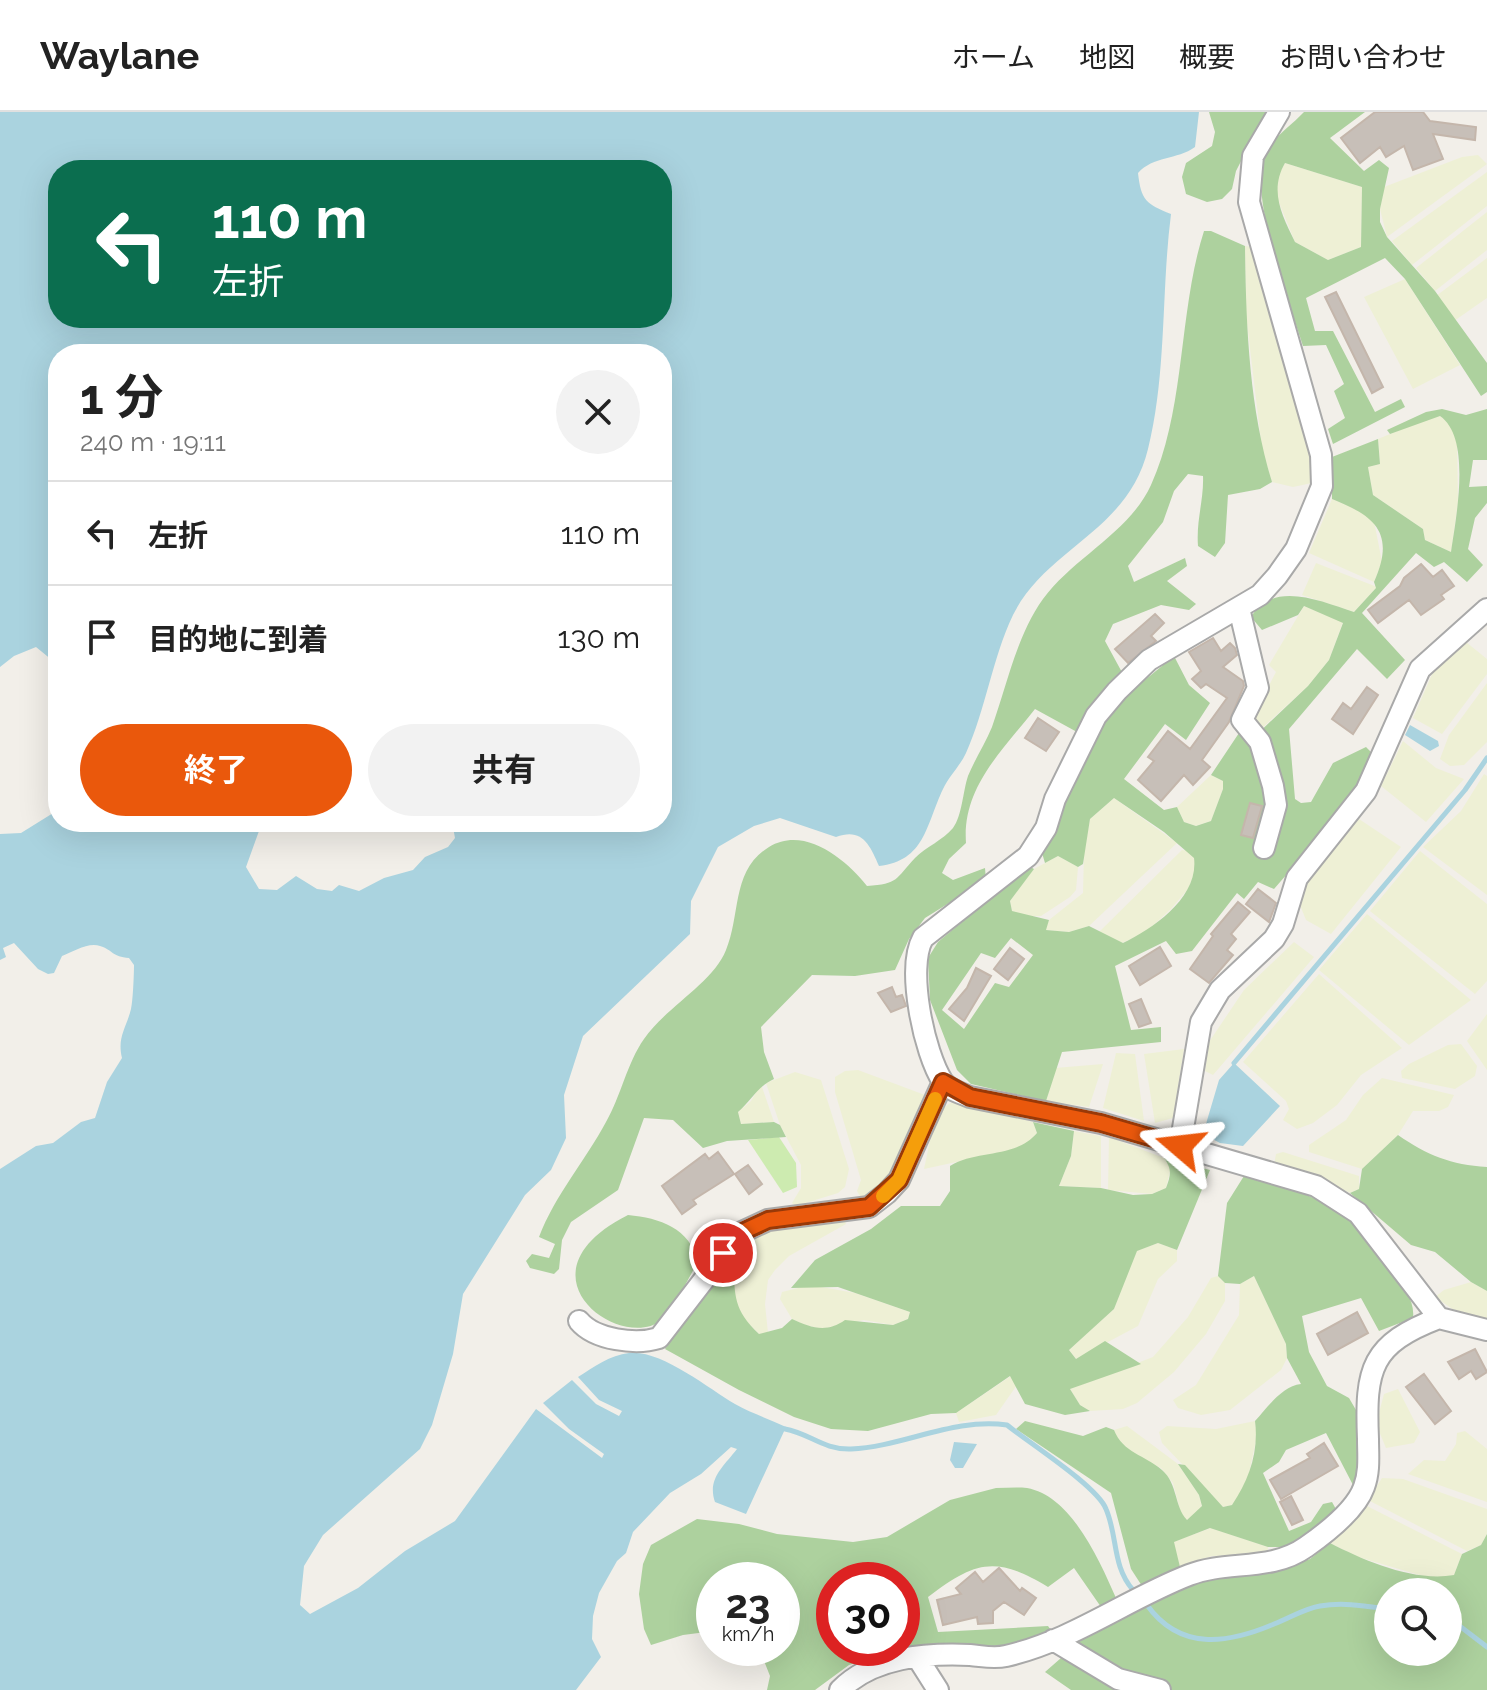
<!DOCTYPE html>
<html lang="ja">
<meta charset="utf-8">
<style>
:root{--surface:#fff;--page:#f2f2f2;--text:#222;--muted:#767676;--line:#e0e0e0;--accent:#ea580c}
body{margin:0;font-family:Raleway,"Noto Sans JP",sans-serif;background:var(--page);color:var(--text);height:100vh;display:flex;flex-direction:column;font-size:30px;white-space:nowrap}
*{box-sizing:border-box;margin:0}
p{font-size:26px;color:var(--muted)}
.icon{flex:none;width:44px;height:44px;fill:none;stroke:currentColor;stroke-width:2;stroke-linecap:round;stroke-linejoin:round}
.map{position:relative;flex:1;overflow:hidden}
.side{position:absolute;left:48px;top:232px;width:624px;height:488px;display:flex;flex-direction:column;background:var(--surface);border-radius:32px;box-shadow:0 8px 32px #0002}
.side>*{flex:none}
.guide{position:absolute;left:48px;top:48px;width:624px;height:168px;border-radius:32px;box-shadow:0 8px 32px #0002;background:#0b6e4f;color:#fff;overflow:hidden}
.controls{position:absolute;left:1374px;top:1466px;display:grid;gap:16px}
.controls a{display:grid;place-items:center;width:88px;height:88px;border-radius:50%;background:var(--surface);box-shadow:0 8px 32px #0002;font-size:40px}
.speed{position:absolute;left:696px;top:1450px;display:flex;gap:16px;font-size:40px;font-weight:700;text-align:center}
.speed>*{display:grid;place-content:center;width:104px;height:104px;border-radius:50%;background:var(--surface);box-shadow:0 8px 32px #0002;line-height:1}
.speed small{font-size:20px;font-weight:400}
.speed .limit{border:12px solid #d22;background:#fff;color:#111}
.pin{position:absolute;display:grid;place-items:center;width:68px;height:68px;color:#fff;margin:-34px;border:4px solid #fff;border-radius:50%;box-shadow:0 2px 8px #0007}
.me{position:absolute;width:88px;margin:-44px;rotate:287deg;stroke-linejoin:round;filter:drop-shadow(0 0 6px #0008)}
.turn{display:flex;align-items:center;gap:28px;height:168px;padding:0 32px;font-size:36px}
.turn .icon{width:104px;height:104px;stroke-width:2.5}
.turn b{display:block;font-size:56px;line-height:68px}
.round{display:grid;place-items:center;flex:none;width:84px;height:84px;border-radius:42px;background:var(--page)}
.summary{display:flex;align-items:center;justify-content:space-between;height:136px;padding:0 32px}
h1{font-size:48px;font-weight:700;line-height:60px}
.button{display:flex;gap:16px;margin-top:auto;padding:16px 32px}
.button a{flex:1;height:92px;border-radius:48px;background:var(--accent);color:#fff;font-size:32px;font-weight:700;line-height:92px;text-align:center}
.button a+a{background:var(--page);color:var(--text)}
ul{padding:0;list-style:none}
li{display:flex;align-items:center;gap:24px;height:104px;padding:0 32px;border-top:2px solid var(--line)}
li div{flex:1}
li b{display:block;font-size:30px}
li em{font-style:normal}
header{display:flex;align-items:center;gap:48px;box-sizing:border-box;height:112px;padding:0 40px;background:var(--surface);border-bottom:2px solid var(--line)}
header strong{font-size:38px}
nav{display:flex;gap:44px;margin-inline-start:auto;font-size:28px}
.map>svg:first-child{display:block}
.farmland{fill:#eef0d5}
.grass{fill:#cdebb0}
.forest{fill:#add19e;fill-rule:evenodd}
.water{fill:#aad3df;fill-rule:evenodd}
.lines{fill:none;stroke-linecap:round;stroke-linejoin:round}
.stream{stroke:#aad3df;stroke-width:5}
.building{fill:#c7bfb8;stroke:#c4b6ab;stroke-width:2}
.minor-casing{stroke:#a9a9a9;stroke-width:24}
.minor{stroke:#fff;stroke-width:20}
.route-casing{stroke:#983908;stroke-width:20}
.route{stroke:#ea580c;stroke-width:14}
.slow{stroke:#f59e0b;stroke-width:14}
</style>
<header>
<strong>Waylane</strong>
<nav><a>ホーム</a><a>地図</a><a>概要</a><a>お問い合わせ</a></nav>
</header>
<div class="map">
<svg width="1487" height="1578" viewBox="0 0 1487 1578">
<rect width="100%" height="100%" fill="#f2efe9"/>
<path class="farmland" d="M1478,43l9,9 -100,73 -7,-28 4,-22 78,-30z
M1285,51l77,24 -1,60 -33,13 -33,-18 -19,-47 2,-19z
M1487,60v34l-75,59 -20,-24z
M1487,100v38l-52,41 -19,-23z
M1245,134l8,1 56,205 3,31 -19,4 -21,-5 -10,-33 -16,-134z
M1487,146v40l-33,23 -18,-25z
M1405,167l55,86 -47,24 -49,-92z
M1440,304l11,8 6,16 1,63 -7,49 -26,-12 -2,-11 -50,-34 -5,-28 12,-3 -2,-25 50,-21z
M1332,387l34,14 8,8 8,41 -8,20 -65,-29z
M1316,451l61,24 -23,25 -52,-17z
M1304,494l39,16 -14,38 -21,26 -48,44 -11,-6 27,-52 -7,-7z
M1466,530l21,17v15l-45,60 -29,-16 23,-53z
M1487,571v59l-23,23 -14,1 -10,-7 9,-24z
M1403,629l33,27 28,11 -38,43 -45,-36z
M1484,662l3,2v119l-64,-48 38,-36z
M1211,663l12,6v8l-12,32 -15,5 -12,-4 -7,-15z
M1114,686l63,45 -88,83 -20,6 -24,-2 4,-10 34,-27 1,-40 6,-34z
M1359,707l42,28 -70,87 -25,-14 -6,-15 7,-22z
M1182,738l8,1 4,7 2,12 -8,19 -17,20 -25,23 -24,11 -24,-10z
M1420,739l67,53v77l-12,13 -105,-83z
M1058,744l20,11 -2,23 -6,7 -29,19h-17l-12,-5 -2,-10 15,-22 9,-10z
M1367,802l104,86 -62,45 -90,-75z
M1294,830l20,15 -101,118 -8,-4 4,-29 35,-52z
M1319,862l83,74 -41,27 -24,30 -24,18 -16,6 -14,-9 6,-11 -3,-8 -43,-39z
M1487,902v56l-20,-29z
M1461,932l16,22 -2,10 -20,13 -53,-11 -1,-7 8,-7 39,-19z
M1184,937l-11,69 -18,5 -11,-69z
M1116,941l19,1 9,67 -41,-13z
M1103,952l-14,43 -43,-6 9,-33z
M858,958l67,25 -26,70 -36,36 -6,-10 4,-11 -26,-88v-15l10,-6z
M795,960l26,8 28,89 -4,18 -7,6 -42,13 -4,-3 9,-15v-23l-21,-40 -14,-42z
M1382,966l72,17 -6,12 -9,4h-26l-15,24 -36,34 -53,-17v-7l37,-25 17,-25z
M761,972l13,38 -33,2 -3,-12 13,-11z
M952,990l81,20 4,11 -10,12 -15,5 -88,19 10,-47 9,-14z
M1074,1019l27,5v52l-42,-2 12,-30z
M1109,1025l55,21 7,9 -5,21 -14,6 -44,-4z
M1283,1040l76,24v13l-9,4 -33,-16 -43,-12 2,-11z
M844,1107l2,5 -57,32 -14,14 -7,10 -3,24 3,29 -9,1 -16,-16 -9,-21 -3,-47 22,-18z
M1158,1131l19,7v11l-19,18 -20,47 -62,33 -7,-9 45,-41 22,-58z
M1218,1164l7,7v18l-19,33 -32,38 -37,31 -14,6 -33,2 -10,-6 -10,-16 83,-32 35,-40 23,-39z
M1254,1164l32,68 1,14 -6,12 -51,40 -29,5 -23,-7 -5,-8 23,-15 43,-70 1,-31z
M1471,1170l16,9v28l-33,-9 -19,-13 9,-7z
M810,1173l45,8 55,19 -2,7 -15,6 -29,-5 -42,9 -17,-4 -13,-6 -12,-20 2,-7z
M1011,1264l6,9 -21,30 -37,7 -3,-9z
M1398,1277l22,43 -6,11 -28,5 -10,-24 8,-30z
M1255,1309l2,15 -11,51 -14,18 -9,2 -61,-64 -3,-11 8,-6 49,3z
M1127,1314l51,38 21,31 3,12 -15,14 -6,-7 -8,-31 -12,-15 -22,-10 -21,-18 -4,-10z
M1465,1319l22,18v53l-79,-28 16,-14 21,1 11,-17 1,-11z
M1382,1366l21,1 84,30v25l-6,11 -14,6 -99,-51z
M1365,1393l97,49 -8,21 -21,4 -75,-22 -28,-14z
M1211,1416l57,19 -1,8 -55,1 -32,11 -7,-25z"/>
<path class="grass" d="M779,1025l17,26 1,24 -14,6 -35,-53z"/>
<path class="forest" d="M1209,0h57l-30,59 -4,18 -10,10 -15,3 -21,-8 -4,-17 4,-14 26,-17 3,-14z
M1304,0h61l-35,26 34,33 15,-11 10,8 -9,41v13l7,15 48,54 52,72v29l-6,4 -76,-117 -20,-21 -79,40 9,33h18l42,81 26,-13 4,8 -72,37 -5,-15 17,-11 -11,-27 10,-7 -18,-39 -23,1c-13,-42 -57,-156 -37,-193 8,-17 26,-28 38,-41zM1285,51l77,24 -1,60 -33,13 -33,-18c-13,-27 -26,-51 -10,-79z
M1204,119h7l34,15c1,79 4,161 27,236l-12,7 -32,6 -3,48 -10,14 -17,-11c-2,-26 6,-46 5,-70l-15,-2 -14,17 -11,31 -35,44 6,16 51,-24 2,8 -20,15 29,23 -7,6 -28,-5 -48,19 -8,17 19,35 -24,21 -23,35 -42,-23c-32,41 -73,78 -69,134l-17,16 -7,14 11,7 32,-12 1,12 -61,38 -16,21 -14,31 -40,6 -43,-1 -51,52 3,25 10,27c-16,7 -23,22 -36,33l3,12 33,-2 6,3 6,12 -59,4 -24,7 -30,-28 -29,-2 -26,72 -47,32 -9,18 -3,29 -5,5 -24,-6 -4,-7 6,-7 17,4 6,-14 -16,-7c16,-42 46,-76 67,-115 15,-26 21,-59 38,-83 22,-32 69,-56 82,-89 15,-35 5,-80 43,-103 35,-22 77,12 98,39 32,-2 28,-7 48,-28 11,-11 28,-18 38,-30 9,-12 10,-37 15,-52 7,-17 17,-32 24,-49 15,-42 25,-92 51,-128 31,-42 86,-66 108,-114 35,-77 27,-173 53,-254z
M1442,297l24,6 21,-6v51h-14l-4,27 18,-1v17l-12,15 -7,31 15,16 -16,17 -23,-20 -10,5 -18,-14 -54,60 43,47 -18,19 -30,-30 -68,80 6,70 6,4 10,-1 22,-39 33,-16 9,9 -42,65 -59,68 -16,-7 -14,17 -7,-6 -45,58 -16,3 -10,-13 -51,25 16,64 30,-3v15l-99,10 -16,49 -75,-17 -14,-14 -27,-70 -2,-42 10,-16 91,-76 5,3 -24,32 2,10 37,9 -3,10 23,2 20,-6 34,17c31,-15 76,-46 71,-85l-30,-26 -50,-34 -24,21 -7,45 -5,3 -20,-11 -13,7 -3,-10c24,-54 43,-114 85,-157 14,-14 32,-27 47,-40l15,29 21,18 -24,37 -21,-16 -41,55 40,31 13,-3 7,15 12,4 15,-5 12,-32v-8l-12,-6 28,-42 12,7 57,-54 21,-26 14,-37 -39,-17 -6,9 -36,15 -11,-13c22,-37 69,-16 103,-5l22,-24 -2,-6c22,-49 1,-66 -42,-83v-42l46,-18 2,25 -12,3 5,28 50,34 2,11 26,12c5,-35 21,-114 -11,-136l-50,18 -3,-4 39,-18zM1011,826l22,17 -24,32 -14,-4 -31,46 -22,-19 39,-57 14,5z
M1033,1010l41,9 -3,25 -12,30 42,2 32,7 19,-1 14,-6c5,-13 6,-19 -2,-30l46,12 -33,80 -19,-7 -21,8 -23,58 -45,41 7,9 29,-18 36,23 -71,25 10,16 10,6 -25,4 -40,-11 -15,-28 -54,37 -25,1 -63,17 -37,-2 -37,-12 -55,-27 -74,-41 66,-99c7,38 -4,54 28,84l23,-6 10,-9c19,9 35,14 53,1l48,5 15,-6 2,-7 -72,-25 -47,1 24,-28 56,-31 30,-23h39l10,-15v-25c28,-17 65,-7 87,-33z
M1398,1023c29,20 53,30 89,32v124l-16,-9 -36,-30 -24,-7 -61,-52 9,-4 3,-20z
M1244,1064c78,23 103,25 150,98 10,15 21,26 19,44l-34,13 -18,-33 -59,18 7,36 18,34 22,12 7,12 2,71 -5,4 -27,-52 -40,17 -7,12 -16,11 26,58 22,-9 12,-18 9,-2 5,9 -12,13 -37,23h-20l-58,-19 -36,14 6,25 -38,19 -11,-17 -20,-76 -95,-64 9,-8 58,15 23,-9 8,3c9,23 31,25 48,40 16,14 12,36 25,50l15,-14 -3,-11 -21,-31 7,1 38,42 9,-2c17,-25 27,-53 23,-84 13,-14 27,-35 46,-37l-14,-26 -1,-14 -32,-68 -14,8 -15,-1 -7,-7 9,-73z
M628,1103c32,3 62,13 70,47 -9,14 -24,48 -36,58 -42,33 -151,-46 -34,-105z
M996,1376c10,0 21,-1 31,0 45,8 73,74 89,110l-15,9 -27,-39 -26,19c-52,-32 -73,-26 -120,10l10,35 110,-6 5,7 -58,14 -80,-2 -66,20 -34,25h-48l3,-14 -11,-28h23v-68h-68v51l-31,4 -32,10 -7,-16 -5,-35 4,-30 8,-19 46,-26 42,5 38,10 76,8 34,-5 63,-37zM834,1468h68v68h-68z
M1487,1422v156h-416l-26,-18 40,-35 112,-55 86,-13 27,-10 20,-16c35,18 84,39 124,32l8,-21 19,-9zM1388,1480h60v60h-60z"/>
<path class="water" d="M0,0h1199l-4,35c-18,13 -42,9 -57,26 3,27 8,31 33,41 -10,78 -4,159 -23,235 -20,83 -101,98 -135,166 -21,44 -27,94 -47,138 -6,13 -17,23 -23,36 -17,36 -18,72 -64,77 -9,-21 -17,-39 -43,-29l-56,-19 -26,8 -36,21 -27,54 -1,33 -107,102 -19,59 2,43 -15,32 -26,25 -62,99 -10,60 -21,71 -12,24 -97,86 -19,31 -4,39 10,9 48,-26 47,-37 50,-30 81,-112 66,49 2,-4 -35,-25 -26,-26 29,-23 24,24 23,12 3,-5 -23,-11 -21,-23c16,-10 32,-22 51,-24 31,-4 79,35 106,51 16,9 34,15 51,23l-40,87 -31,-12c-8,-23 8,-35 22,-53l-6,-2 -30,27 -31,19 -37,39 -7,21 -9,8 -18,32 -6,23 -1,23 9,18 -25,33h-576v-521l36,-23 17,-3 28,-21 14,-4 12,-36 15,-24c-5,-21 4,-29 9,-49 2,-8 3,-35 3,-44l-5,-7c-17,-1 -16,-8 -29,-12 -12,-4 -27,6 -38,10l-8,17 -6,1 -10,-5 -24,-26 -11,5 3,9 -6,3v-126l21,-1 37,-23v12h190l11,9 -13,36 13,22 18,1 19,-14 21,13 15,2 7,-6 20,6 25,-13 29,-8 12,-13 23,-10 7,-9 -2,-11 -9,-5h218v-468h-604v311l-22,-18 -22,9 -14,11zM58,58h604v148h-604z
M1410,613l28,16 1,5 -9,5 -25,-16z
M1234,951l46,43 -37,40 -23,-3 -17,-9 16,-54z
M954,1330l23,2 -14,24h-8l-5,-8z"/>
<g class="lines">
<path class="stream" d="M1234,951l231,-273 22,-32
M785,1317c24,4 38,21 66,20 51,-2 104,-32 156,-24 22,18 90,61 99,84 12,28 6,57 27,81
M1147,1493c33,46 80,39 127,19 16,-6 29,-15 46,-18 23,-4 46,0 68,3
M1448,1510l9,2 30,23"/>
</g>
<path class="building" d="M1375,0h48l7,9 46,6 -1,13 -42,-6 10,25 -30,11 -9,-24 -18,11 -6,-10 -20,16 -19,-25z
M1336,180l47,95 -11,6 -47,-96z
M1421,452l12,13 9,-7 12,16 -13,9 3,4 -23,16 -12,-15 -31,23 -10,-13 32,-24 4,-8z
M1155,502l9,9 -13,13 5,5 -28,22 -13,-14z
M1213,526l8,13 9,-8 5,5 2,7 -14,12 20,14 1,5 -15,36 -27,38 8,7 -17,18 -9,-10 -23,26 -23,-21 16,-19 -6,-4 20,-26 22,18 37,-51 -21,-14 -5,4 -9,-9 9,-8 -12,-19z
M1367,575l11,8 -25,39 -21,-15 11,-16 8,6z
M1038,606l21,14 -13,19 -21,-13z
M1250,691l12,3 -9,32 -12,-3z
M1258,777l18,14 -7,19 -23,-18z
M1238,790l12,10 -19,22 5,5 -9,11 6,5 -24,28 -19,-14 23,-33 -2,-2z
M1160,835l11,19 -31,19 -11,-19z
M1010,836l14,11 -16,21 -14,-11z
M976,856l15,8 -27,45 -15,-12 18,-21z
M892,875l4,10 6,-2 4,11 -15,6 -13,-19z
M1141,887l10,24 -12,4 -10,-23z
M718,1040l16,22 -41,26 3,4 -14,10 -20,-28 43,-32 4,5z
M748,1053l14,19 -13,10 -14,-20z
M1357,1200l11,21 -40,22 -11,-21z
M1475,1237l12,23 -11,7 -5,-8 -12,8 -11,-17z
M1424,1262l27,37 -16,13 -29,-37z
M1324,1331l14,23 -57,33 -11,-19 40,-22 -3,-4z
M1291,1384l12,24 -11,5 -12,-23z
M999,1456l21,23 2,-3 14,10 -12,17 -20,-13 -11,9v12l-15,1 -1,-7 -34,8 -6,-25 24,-6 -5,-6 19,-16 8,10z"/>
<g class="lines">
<defs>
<path id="minor" d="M1279,0l-26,44 -4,46 72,253 1,31 -26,63 -19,27 -17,19 -111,65 -32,31 -21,25 -41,83 -9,29 -18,28 -105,82c-17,30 1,115 20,144 6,8 18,11 27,15l131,26 215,63 42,27 81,105 48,12
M1239,496l19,80 -16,32 18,22 13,44 3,19 -12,43
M1180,1034l21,-124 19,-32 54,-51 9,-15 14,-46 69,-87 54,-122 67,-60
M579,1209c16,19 57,24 80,17l81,-105 28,-13 101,-13 18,-14 12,-13 44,-98
M1053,1528l65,39 42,11
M917,1545l21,33
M840,1578c33,-33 85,-37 130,-35 13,1 23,4 36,1 66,-15 121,-57 183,-81 37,-15 82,-3 117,-28 20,-14 50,-37 58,-60 6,-16 4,-32 4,-48 -3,-71 3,-95 71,-121"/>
</defs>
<use href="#minor" class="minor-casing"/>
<use href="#minor" class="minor"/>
</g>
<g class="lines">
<defs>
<path id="route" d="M723,1141l17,-20 28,-13 101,-13 30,-27 44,-98 27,15 131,26 79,23"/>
</defs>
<use href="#route" class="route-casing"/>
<use href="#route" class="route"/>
<path class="slow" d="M883,1084l16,-16 36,-81"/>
</g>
</svg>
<div class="controls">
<a><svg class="icon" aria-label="search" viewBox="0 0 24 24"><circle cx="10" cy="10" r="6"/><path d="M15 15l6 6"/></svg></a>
</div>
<div class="speed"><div>23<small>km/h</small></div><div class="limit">30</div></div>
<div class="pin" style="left:723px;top:1141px;background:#d93025"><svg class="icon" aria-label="arrive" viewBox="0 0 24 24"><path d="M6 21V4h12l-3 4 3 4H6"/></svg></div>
<svg class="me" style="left:1180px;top:1034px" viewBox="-20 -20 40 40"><path d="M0-17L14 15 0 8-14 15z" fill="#ea580c" stroke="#fff" stroke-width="4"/></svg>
<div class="guide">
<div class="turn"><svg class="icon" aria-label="left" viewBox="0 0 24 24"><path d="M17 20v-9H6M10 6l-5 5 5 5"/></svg><div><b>110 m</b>左折</div></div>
</div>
<section class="side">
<div class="summary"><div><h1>1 分</h1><p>240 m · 19:11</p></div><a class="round"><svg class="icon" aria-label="close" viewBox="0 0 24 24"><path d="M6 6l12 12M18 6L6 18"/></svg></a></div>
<ul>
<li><svg class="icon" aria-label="left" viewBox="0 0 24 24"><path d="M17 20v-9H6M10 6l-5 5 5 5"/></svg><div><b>左折</b></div><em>110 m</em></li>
<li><svg class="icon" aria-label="arrive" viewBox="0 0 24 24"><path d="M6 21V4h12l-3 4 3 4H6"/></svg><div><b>目的地に到着</b></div><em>130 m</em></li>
</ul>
<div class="button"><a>終了</a><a>共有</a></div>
</section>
</div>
